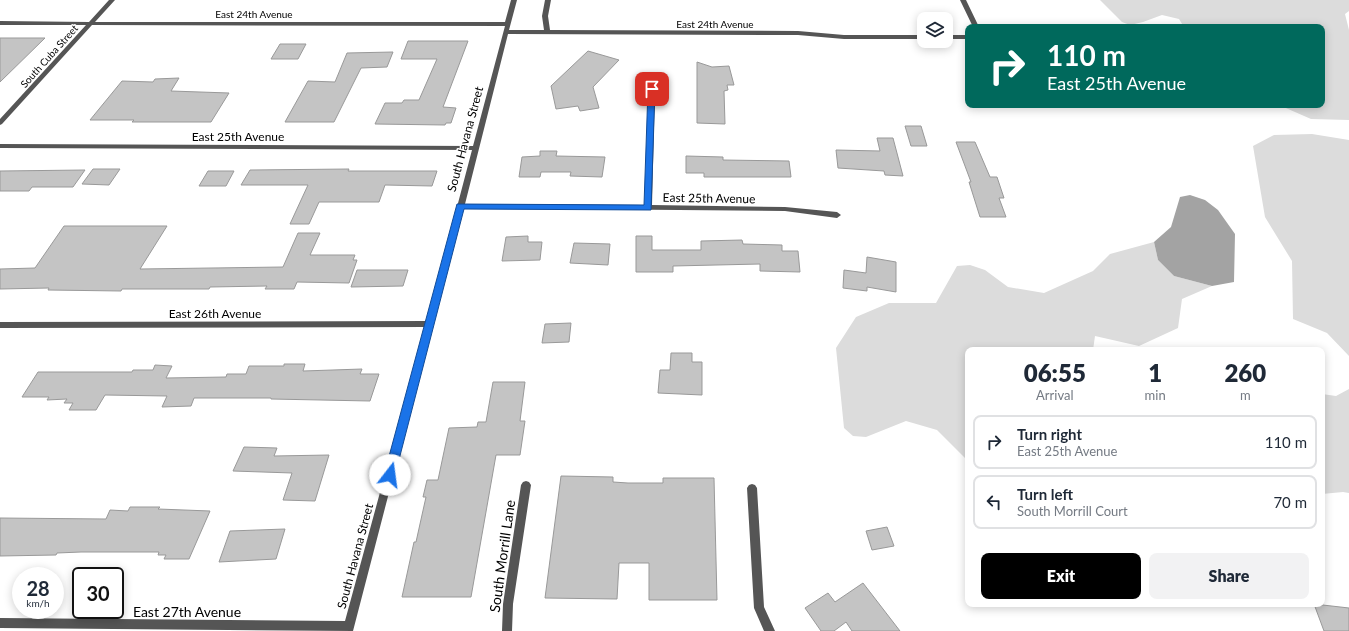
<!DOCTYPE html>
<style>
:root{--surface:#fff;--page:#f2f2f3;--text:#1f2937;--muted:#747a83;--line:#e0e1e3;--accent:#000}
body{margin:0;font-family:Lato,sans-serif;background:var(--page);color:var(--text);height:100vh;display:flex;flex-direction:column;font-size:15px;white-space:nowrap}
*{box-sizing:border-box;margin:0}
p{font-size:13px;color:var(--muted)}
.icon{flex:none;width:22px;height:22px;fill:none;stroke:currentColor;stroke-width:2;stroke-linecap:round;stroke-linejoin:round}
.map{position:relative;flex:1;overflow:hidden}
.drawer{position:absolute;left:965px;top:347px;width:360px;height:260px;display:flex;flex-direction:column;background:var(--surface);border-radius:8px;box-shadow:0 2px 10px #0003}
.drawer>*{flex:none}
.top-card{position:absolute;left:965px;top:24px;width:360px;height:84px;border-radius:8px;box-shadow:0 2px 10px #0003;background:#00695c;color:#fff;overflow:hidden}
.buttons{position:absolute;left:917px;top:12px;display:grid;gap:8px}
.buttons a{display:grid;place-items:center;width:36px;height:36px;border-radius:8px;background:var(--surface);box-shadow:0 2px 10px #0003;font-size:20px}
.speed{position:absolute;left:12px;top:567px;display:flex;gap:8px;font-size:20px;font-weight:700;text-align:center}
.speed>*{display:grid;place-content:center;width:52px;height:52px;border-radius:50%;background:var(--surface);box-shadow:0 2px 10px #0003;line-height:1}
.speed small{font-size:10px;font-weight:400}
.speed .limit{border:2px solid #111;border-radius:6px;background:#fff;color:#111}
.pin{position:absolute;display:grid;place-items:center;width:34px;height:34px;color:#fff;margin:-17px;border-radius:8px;box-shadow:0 2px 6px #0006}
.me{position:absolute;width:44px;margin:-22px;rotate:15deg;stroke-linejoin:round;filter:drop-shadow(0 0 3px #0008)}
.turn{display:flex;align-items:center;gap:14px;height:84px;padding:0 16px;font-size:18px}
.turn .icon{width:52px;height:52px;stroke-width:2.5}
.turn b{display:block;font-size:28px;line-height:34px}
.eta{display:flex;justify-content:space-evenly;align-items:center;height:68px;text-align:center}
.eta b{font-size:24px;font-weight:800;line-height:28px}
.primary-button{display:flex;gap:8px;margin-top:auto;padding:8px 16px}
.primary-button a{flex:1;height:46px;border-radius:8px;background:var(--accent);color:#fff;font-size:16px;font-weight:800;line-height:46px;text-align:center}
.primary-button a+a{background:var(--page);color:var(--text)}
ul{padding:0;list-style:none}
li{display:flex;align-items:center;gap:12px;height:54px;margin:0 8px 6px;padding:0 8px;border:2px solid var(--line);border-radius:8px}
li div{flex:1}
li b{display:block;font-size:15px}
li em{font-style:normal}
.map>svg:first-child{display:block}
.green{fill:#dcdcdc}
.water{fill:#a3a3a3}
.building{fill:#c4c4c4;stroke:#999}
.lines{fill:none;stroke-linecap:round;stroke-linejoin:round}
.minor{fill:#555;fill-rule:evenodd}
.route{fill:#1a73e8;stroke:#114b97}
.labels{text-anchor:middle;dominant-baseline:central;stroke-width:3;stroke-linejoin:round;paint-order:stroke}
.far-street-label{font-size:10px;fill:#000;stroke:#fff}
.street-label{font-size:12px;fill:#000;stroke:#fff}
.near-street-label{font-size:14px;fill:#000;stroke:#fff}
</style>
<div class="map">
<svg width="1349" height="631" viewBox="0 0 1349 631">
<rect width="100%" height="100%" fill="#fff"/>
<path class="green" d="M1100,0h249v11l-4,3 4,16v90l-38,-1 -32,-14h43v-78h-138l-5,-8 -17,-4 -19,7 -13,3 -8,-3z
M1312,134l37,6v216l-22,-23 -34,-14 -1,-58 -27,-44 -12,-71 21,-11z
M1154,242l4,18 16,16 38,10 -30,13 -4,29 -39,18 -44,-10 -2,14h-125v111l-31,-31 -31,-9 -40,16 -13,-1 -9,-8 -8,-80 20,-31 33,-14h47l21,-37 13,-1 15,5 23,17 36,6 49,-22 17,-17z
M1349,389v104l-6,-1 -21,2v-100l14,2z"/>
<path class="water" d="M1190,195l15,5 13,10 17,24 -1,48 -22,4 -38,-10 -16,-16 -4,-18 17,-15 9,-30z"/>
<path class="building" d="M0,38h45l-45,44z
M408,41h60l-25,66 13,1 -5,15h-5l-1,2 -70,-1 10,-21h17l2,-3h15l18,-41h-36z
M280,44h26l-8,15h-27z
M588,51l31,9 -26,27 6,21 -19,3 -2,-5 -22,3 -5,-23z
M393,52l-6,15 -26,1 -27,54h-49l23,-41 27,1 12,-29z
M697,62l15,5 17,-1 5,19h-7l1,5 -4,1 1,33 -28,-1z
M179,78l-8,13 58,2 -18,29h-79l2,-2h-44l32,-39 31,1 2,-3z
M905,126h16l6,20h-16z
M877,138h16l10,38 -18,-1 -1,-4 -46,-3 -2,-18 44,1z
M956,142h19l15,35h7l7,21h-5l7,19h-26l-11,-35h2z
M540,151h17l-1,5 49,1 -3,20 -32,-1 1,-4h-30l-1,5h-21l3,-20 18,-1z
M686,156l37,1v3l66,1 2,16h-87v-4h-18z
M93,169h27l-11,16 -27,-1z
M349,169l-1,2h89l-5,15 -47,-1 -6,17h-60l-10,22h-19l18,-39h-67l9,-15z
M85,170l-12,17h-41l-3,4h-29v-20z
M208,171h26l-8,15h-27z
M64,226h103l-27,43 143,-2 15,-34h22l-10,22h45l-2,5h4l-8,23 -52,-1 -3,7h-29l2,-3 -57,1 -1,2h-87l-1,2 -73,-1 1,-2 -49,1v-20l35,-1z
M528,236v6h14l-2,18 -38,1 4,-24z
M636,236h16v14h49v-9l41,-1 1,4 39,1v6h16l2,21 -40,-1v-7l-87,2v6h-37z
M574,243l36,1 -2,21 -38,-2z
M867,257l29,5v30l-29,-5v4l-24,-3 1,-18 22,3z
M357,270h51l-5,16 -52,1z
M571,323l-2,19 -27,1 3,-19z
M671,353h21v9h10v33l-44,-2 2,-23h10z
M284,364h21l-2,7 59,-2 -2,5h19l-9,27 -99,-2v-1h-77l-3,8 -29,1 5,-11 -62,-1 -9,15h-27l4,-7h-9l3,-4 -20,1 2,-3h-27l16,-25h94l1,-2h20l2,-5 17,1 -6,12 60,-1 1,-3h19l3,-8h35z
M493,382h32l-5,39h5l-5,34h-24l-25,142h-69l12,-55h2l10,-45h-3l4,-17h11l11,-52 28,-1 1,-5h8z
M244,447l33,1 -3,8 55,-1 -14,46 -32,-1 9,-27 -59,-2z
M561,476l52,1v5l15,1h35v-5h51l3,122h-68v-37h-30l-2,36 -72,-1z
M130,507h30l-2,2 52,2 -21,48h-25l2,-4h-8l1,-3h-78l-24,1 -1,2 -56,1v-38l106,1 4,-9 18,1z
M887,527l7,19 -22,4 -6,-19z
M285,529l-9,30 -57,3 11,-31z
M863,583l37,48h-48l-6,-9 -12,9h-13l-16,-23 23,-15 7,9z
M1314,604l35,4v23h-25z"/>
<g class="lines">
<path class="minor" d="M109,0h6l-20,22h410l6,-22h6l-8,30h35l-2,-14 3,-16h6l-3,16 2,14 248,1 46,4h80v4h-80l-46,-4 -290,-1 -43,170 180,1 4,-116 3,-2 3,2 -3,116 133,2 52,5 4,3 -4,3 -52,-7 -322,-3 -110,423 -353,-3v-10l345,3 80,-294 -425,1v-6l427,-1 45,-171 -472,-2v-4l473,2 32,-120 -413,-1 -90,99 -2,1v-6l86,-94h-86v-4l89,1z
M960,0h6l13,27h-6z
M946,35h22v4h-22z
M526,481l3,1 2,3 -18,119 -1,27h-10l1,-27 18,-119 2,-3z
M752,484l3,1 2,3 7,119 11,24h-11l-10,-23 -7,-120 2,-3z"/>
</g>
<path class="route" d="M652,87l3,2 -4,121 -187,-1 -69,266 -2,3 -3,2 -4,-2 -2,-3 73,-271 187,1 4,-116z"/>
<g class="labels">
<g class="far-street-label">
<text x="254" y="14">East 24th Avenue</text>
<text x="715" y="24">East 24th Avenue</text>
<text transform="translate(49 56) rotate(-48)">South Cuba Street</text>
</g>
<g class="street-label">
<text x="238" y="136">East 25th Avenue</text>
<text transform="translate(465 139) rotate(-75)">South Havana Street</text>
<text transform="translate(709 198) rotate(1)">East 25th Avenue</text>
<text x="215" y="313">East 26th Avenue</text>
<text transform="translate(355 556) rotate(-75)">South Havana Street</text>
</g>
<g class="near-street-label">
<text transform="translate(502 556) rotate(-82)">South Morrill Lane</text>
<text x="187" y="611">East 27th Avenue</text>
</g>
</g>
</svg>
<div class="buttons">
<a><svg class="icon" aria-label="layers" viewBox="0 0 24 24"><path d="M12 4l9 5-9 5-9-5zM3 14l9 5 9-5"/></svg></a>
</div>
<div class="speed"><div>28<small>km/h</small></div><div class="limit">30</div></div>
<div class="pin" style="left:652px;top:89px;background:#d93025"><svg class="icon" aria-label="arrive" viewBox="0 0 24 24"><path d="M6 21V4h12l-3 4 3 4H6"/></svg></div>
<svg class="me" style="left:390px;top:475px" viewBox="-20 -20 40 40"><circle r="19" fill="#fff"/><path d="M0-13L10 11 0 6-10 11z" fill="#1a73e8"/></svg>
<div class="top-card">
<div class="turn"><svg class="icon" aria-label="right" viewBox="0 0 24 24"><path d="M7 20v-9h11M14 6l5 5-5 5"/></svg><div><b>110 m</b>East 25th Avenue</div></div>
</div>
<section class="drawer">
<div class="eta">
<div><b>06:55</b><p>Arrival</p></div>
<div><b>1</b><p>min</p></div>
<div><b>260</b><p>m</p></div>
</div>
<ul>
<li><svg class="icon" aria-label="right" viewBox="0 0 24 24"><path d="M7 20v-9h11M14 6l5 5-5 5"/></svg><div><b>Turn right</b><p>East 25th Avenue</p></div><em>110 m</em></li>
<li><svg class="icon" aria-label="left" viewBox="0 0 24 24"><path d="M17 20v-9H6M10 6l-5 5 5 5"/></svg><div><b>Turn left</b><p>South Morrill Court</p></div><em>70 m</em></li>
</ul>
<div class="primary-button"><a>Exit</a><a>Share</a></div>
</section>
</div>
